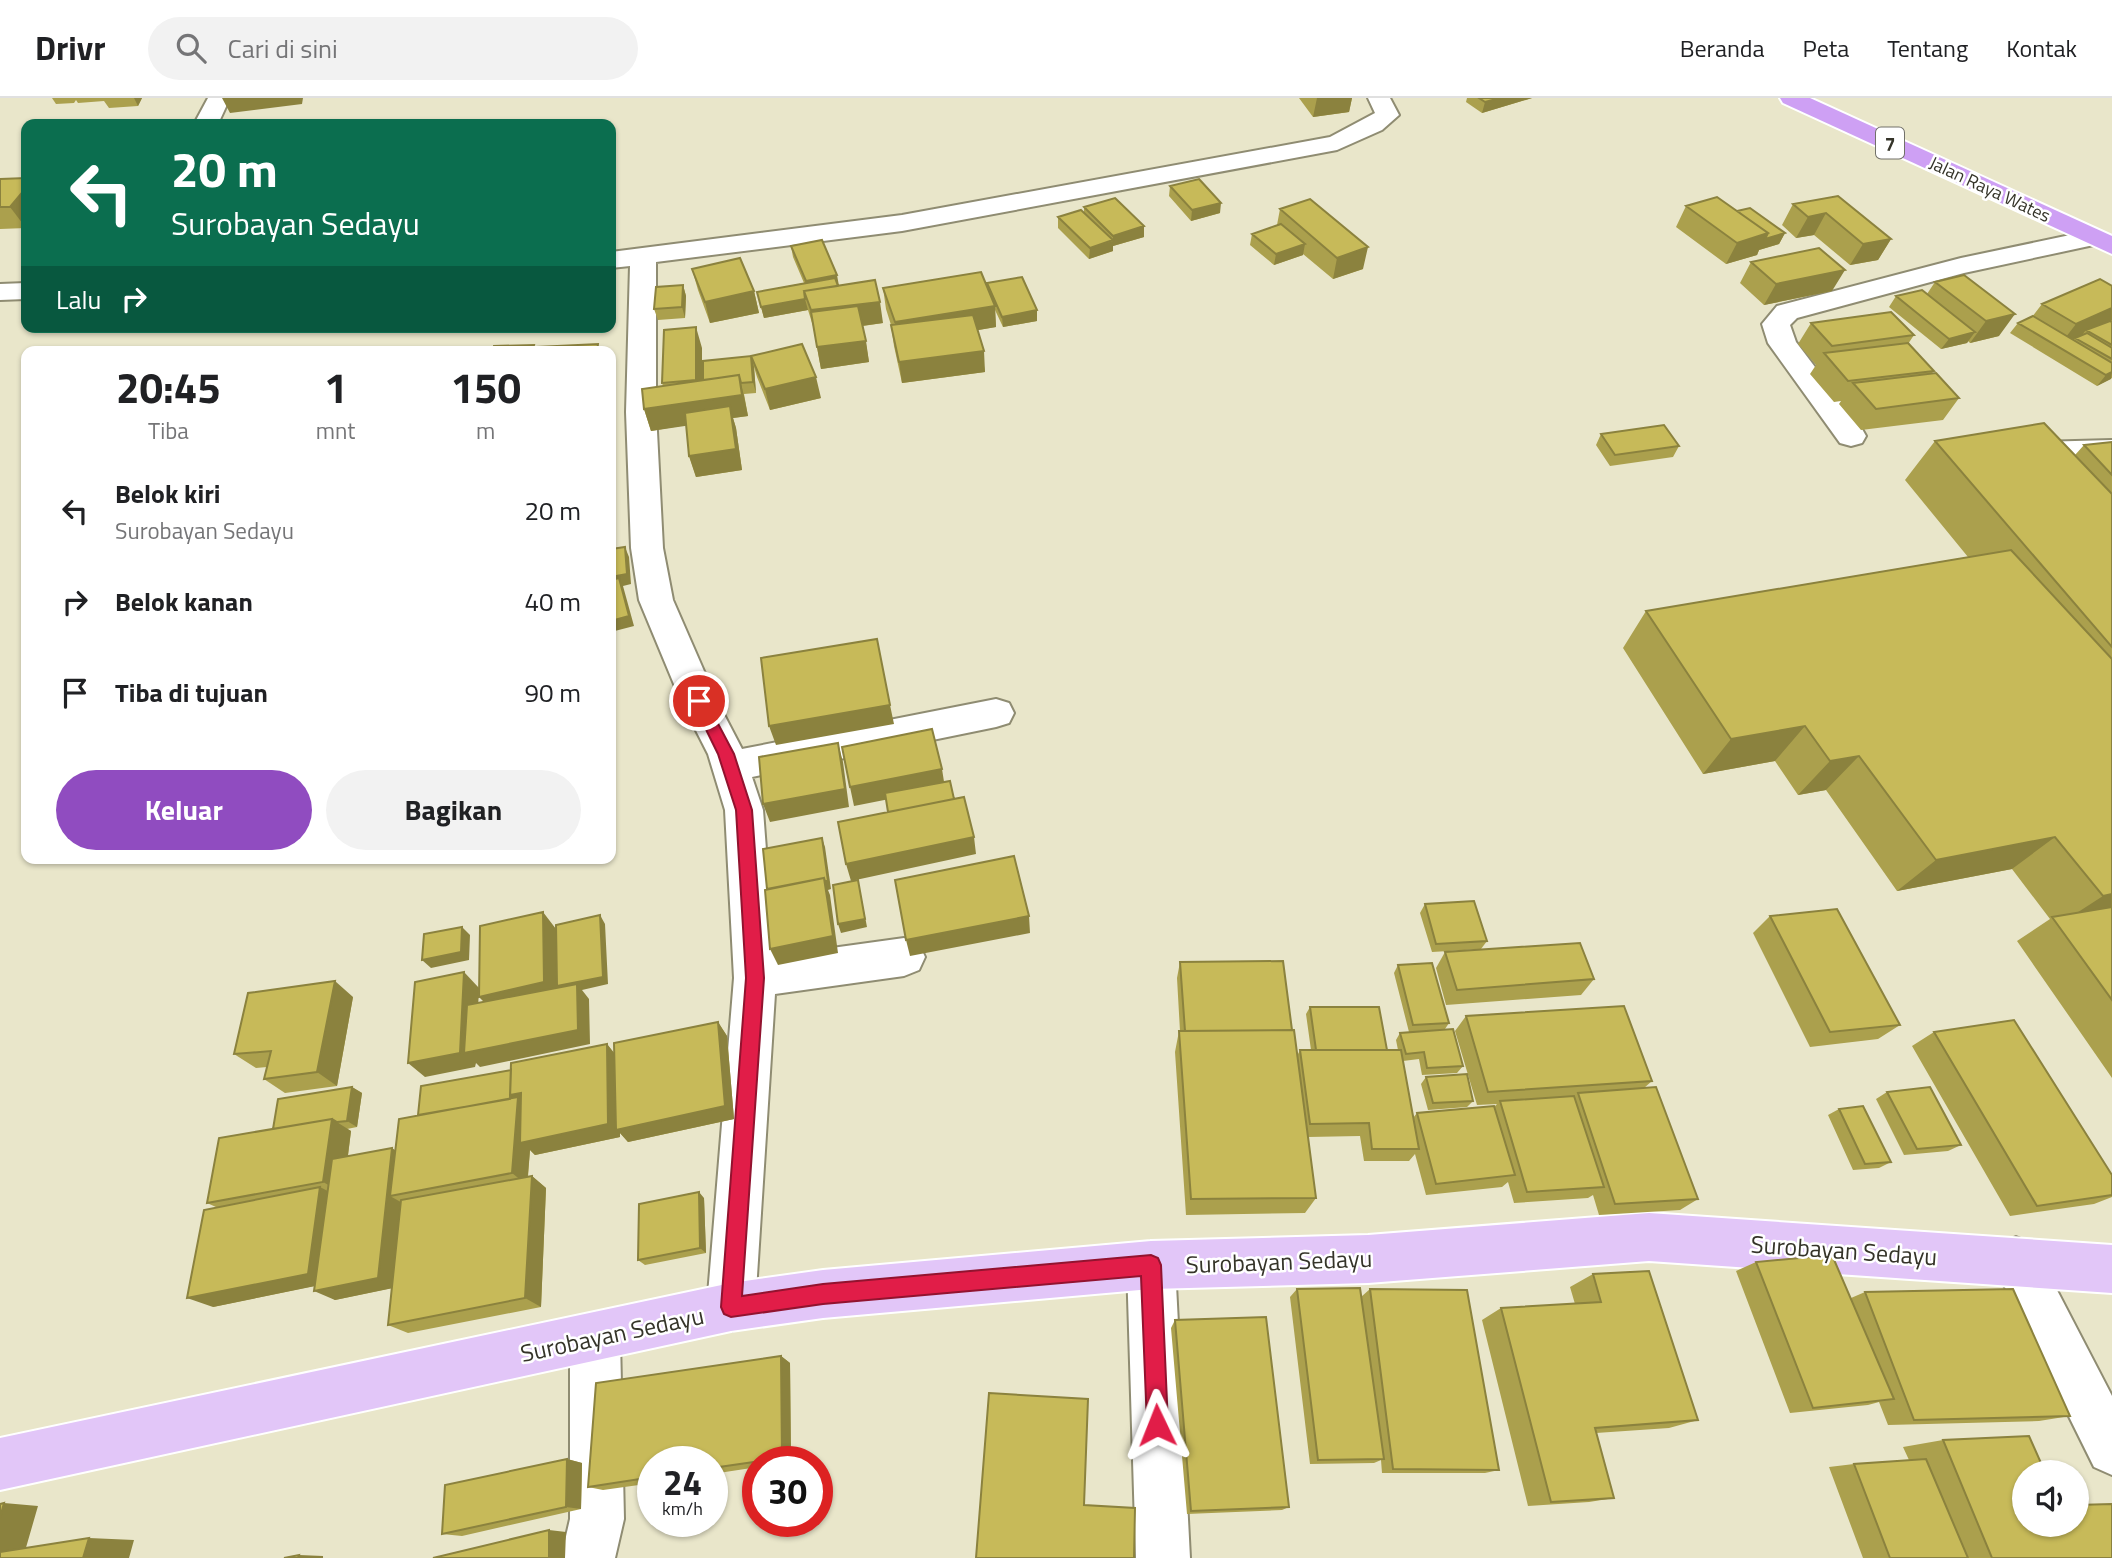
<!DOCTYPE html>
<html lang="id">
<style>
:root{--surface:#fff;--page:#f2f2f2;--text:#202124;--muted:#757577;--line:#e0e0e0;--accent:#904cc0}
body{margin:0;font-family:"Titillium Web",sans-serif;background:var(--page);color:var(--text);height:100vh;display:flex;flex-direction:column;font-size:26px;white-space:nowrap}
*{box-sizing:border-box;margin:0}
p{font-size:23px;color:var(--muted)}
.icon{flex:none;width:38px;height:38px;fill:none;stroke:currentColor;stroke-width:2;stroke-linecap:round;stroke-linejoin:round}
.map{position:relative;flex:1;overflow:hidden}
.side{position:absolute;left:21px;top:248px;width:595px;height:518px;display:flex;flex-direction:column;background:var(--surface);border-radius:14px;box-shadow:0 2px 5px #0004}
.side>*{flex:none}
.guide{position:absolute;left:21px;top:21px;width:595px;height:214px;border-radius:14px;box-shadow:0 2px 5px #0004;background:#0b6e4f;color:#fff;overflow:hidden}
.buttons{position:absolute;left:2012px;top:1362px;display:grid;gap:14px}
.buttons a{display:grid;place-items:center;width:77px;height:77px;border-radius:50%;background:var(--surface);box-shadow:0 2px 5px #0004;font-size:35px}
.speed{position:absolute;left:637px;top:1348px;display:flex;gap:14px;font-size:35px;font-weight:700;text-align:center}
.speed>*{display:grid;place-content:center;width:91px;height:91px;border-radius:50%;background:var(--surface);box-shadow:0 2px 5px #0004;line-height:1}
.speed small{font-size:18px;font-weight:400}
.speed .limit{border:10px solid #d22;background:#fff;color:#111}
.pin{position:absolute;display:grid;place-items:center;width:60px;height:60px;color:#fff;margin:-30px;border:4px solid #fff;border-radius:50%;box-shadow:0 2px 7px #0007}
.me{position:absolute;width:77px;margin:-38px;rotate:358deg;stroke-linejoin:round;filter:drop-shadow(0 0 5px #0008)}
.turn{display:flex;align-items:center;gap:24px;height:147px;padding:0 35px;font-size:32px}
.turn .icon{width:91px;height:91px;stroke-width:2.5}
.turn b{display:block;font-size:49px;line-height:60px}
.then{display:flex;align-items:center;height:66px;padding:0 35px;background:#0003;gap:14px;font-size:26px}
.eta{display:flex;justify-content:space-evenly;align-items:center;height:119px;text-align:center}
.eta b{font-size:42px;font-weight:700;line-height:49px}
.cta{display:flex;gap:14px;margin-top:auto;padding:14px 35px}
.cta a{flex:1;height:80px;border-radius:42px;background:var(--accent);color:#fff;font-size:28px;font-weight:700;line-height:80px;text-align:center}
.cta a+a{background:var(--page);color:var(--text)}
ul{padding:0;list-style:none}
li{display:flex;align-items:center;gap:21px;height:91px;padding:0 35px}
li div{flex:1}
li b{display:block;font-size:26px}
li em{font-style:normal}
header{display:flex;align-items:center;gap:42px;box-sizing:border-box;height:98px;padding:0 35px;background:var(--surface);border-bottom:2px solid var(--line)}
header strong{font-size:33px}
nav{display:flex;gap:38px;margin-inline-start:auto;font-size:24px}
.search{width:490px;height:63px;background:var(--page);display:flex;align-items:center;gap:18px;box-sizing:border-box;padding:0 24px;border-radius:38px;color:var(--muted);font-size:26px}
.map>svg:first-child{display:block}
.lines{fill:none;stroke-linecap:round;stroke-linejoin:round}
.minor-casing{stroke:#8f8c72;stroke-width:4}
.major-casing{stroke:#fff;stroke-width:4}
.highway-casing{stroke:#fff;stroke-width:4}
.minor{fill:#fff;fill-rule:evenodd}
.major{fill:#e2c6f8;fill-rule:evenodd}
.highway{fill:#cea0f4;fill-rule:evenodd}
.wall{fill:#aba04d}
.shaded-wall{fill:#8b823e}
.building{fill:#c7ba59;stroke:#8b823e;stroke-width:2}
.route{fill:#e11d48;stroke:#92132f;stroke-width:2}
.labels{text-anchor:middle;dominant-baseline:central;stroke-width:5;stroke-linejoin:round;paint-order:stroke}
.far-street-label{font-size:18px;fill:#353429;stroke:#fff}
.shield{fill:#fff;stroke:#727169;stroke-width:2}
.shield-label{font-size:19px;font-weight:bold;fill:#353429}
.near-street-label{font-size:24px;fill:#353429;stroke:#fff}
</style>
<header>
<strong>Drivr</strong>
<div class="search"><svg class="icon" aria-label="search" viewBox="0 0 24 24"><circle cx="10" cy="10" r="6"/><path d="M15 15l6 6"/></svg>Cari di sini</div>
<nav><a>Beranda</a><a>Peta</a><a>Tentang</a><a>Kontak</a></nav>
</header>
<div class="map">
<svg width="2112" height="1460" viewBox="0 0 2112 1460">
<rect width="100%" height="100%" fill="#e9e6ca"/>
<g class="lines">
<defs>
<path id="minor" d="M208,0h22l-12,26h-24z
M1368,0h22l9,17 -17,15 -45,20 -435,81 -246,31v150l7,136 10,52 44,101 25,48 254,-50 13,4 5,10 -5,10 -13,4 -244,50 11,33 11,146 130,-18 15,6 6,13 -6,13 -15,6 -129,18 -20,313 -7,17 -17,7 -17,-7 -7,-17 27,-329 -9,-168 -17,-56 -27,-53 -42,-101 -8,-52 -5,-136 4,-146 -19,2v-16l291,-37 428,-78 45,-24z
M2094,132l9,3 4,5 -4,5 -139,30 -167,45 -7,7 6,17 66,87 4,7 -4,7 -11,3 -11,-3 -72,-100 -6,-19 15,-18 184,-48z
M26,185v16l-26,1v-16z
M2112,342v20l-74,2 -11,-3 -4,-7 4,-7 11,-3z
M2016,1139l17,7 79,152v79l-18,-8 -102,-206 7,-17z
M1151,1143l17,7 7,17 15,293h-54l-9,-293 7,-17z
M595,1216l17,8 8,17 4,180 -9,39h-54l9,-39v-180l8,-17z"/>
<path id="major" d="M1649,1115l463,32v48l-463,-32 -281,22 -217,6 -328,29 -92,13 -731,159v-52l731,-155 92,-13 328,-29 217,-6z"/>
<path id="highway" d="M1780,0h30l302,138v18l-329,-151z"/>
</defs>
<use href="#minor" class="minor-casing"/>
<use href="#major" class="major-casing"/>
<use href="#highway" class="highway-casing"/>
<use href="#minor" class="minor"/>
<use href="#major" class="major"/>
<use href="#highway" class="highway"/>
</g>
<path class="wall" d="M52,0h90l-4,8 -29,2 -5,-7 -26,2 -2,-3 -2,3 -18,1z
M1299,0h53l-3,14 -36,5z
M1467,0h65l-50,15 -16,-11z
M0,81l26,49 -26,1z
M1170,88l50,27 -29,8 -22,-25z
M1838,98l53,43 -13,21 -28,5 -36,-30 -18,3 -14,-13 11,-21z
M1686,108l51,5 48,22 -6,11 -20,6 -2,5 -31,9 -50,-37z
M1084,109l60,19v11l-31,9v5l-24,8 -31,-31v-11l26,-4z
M1280,111l83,60 -30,10 -30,-25v1l-29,10 -24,-20 2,-11 25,-9z
M791,148l92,77 -20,3 6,36 -48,7 -8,-43 -5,-16 -44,8 -7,-26 47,-9 -11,-26z
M1751,164l81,29 -68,14 -24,-22z
M692,171l62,22 5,22 -49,10 -12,-33z
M1964,177l35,61 -29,7 -2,-2 -1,2 -26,6 -52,-42 7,-11 31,-2 8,-12z
M987,185l50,27v11l-34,6 -8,-17 1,17 -18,3 7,42 -83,11 -8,-37 -3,-21 -5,-16 -3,-21 105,1z
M683,187l3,11 -1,22 -27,2 -4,-11z
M2112,188v92l-15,8 -87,-53 8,-10 14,-6 10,-13z
M1811,225l103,12 -6,9 26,27 -2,2 27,25 -16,22 -82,10 -22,-26 2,-3 -7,1 -24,-28 6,-9 -18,-21z
M702,250v32l49,-24 70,42 -51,12 -13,-33 -3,-10 2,26 -12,1 4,22 -15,2 3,10 6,42 -46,7 -7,-21 -3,-31 -35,6 -7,-22 19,-23 -1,-3z
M1601,336l78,12 -6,11 -63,9 -14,-21z
M1935,343l140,14 9,-10 28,-3v636l-95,-137 33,-22 -38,-50 -115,22 -71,-101 -28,5 -23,-34 -72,13 -80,-126 23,-37 322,-54 -63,-77z
M1425,806l62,37 -6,8 -49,3 -12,-39z
M1770,818l130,109 -22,14 -68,8 -57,-114z
M1445,854l149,27 -13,16 -135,10 -10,-37z
M1180,864l112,68 5,26 3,-6h11l-5,-36 4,-7 77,43h11l-2,-10 4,-7 9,-1 -15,-59 4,-8 51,58 -4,6 18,37 -6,7 -35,2 -3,-16 -16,2 10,57 4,-5 77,-6 3,-3 -20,1 -22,-74 11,-15 186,65 -8,7 54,111 -18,11 -81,5 -6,-20 -5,3 -74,5 -6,-21 -6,5 -76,8 -11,-41 -6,7h-45l-4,-25 -52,1 8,61 -11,15 -119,2 -11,-163 4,-21h1l-3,-53z
M353,899l-16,89 -52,7 -21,-14 3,-12 -11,1 -22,-14z
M718,924l9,14 7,83 -106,23 -8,-9v4l-85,18 -5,-5 -2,27 4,-1 14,12 -5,119 -133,26 -20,-8 4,-37 -57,12 -21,-14 -101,21 3,-100 -9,-4 66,-74 79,-42 10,6 -5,34 -10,2 4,2 -3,25 47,-6 23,-35 93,-45 96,-26 7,9z
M1934,934l178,143v22l-18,7 -84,12 -98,-170z
M1426,979l47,24 -6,6 -39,3 -7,-26z
M1887,994l74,53 -13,6 -44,4 -28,-56z
M1839,1011l52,53 -12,6 -26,2 -25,-55z
M704,1100l2,55 -61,12 -7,-5z
M1756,1164l95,36 14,-6 205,124 -31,5 -151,4 -9,-23 -11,3 -78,8 -54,-142z
M1593,1176l105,146 -29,8 -73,5 18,65 -25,4 -61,4 -46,-186 19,-12 74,-4 -5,-17z
M1297,1191l64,8 9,-8 129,181 -14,3h-103l-1,-13 -7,3 -64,1 -20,-167z
M1175,1222l114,187 -7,3 -95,4 -16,-186z
M781,1258l9,7 1,98h-33v6l-46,7v-13h-59v22l-50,7 -15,-3z
M1943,1342l82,84 87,34h-249l-34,-91 25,-3 55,-4 -6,-13z
M567,1361l15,4 -1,46 -119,27 -20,-2z"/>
<path class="shaded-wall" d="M134,0h8l-4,8z
M222,0h81l-1,6 -72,9z
M1317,0h35l-3,14 -36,5z
M1500,0h32l-50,15 3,-11z
M26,90v40l-16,-21z
M1221,105l-1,10 -29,8 1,-11z
M1826,115l-12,22 -18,3 12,-21z
M1144,128v11l-31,9v5l-24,8 1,-11 23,-7v-5z
M1768,135h17l-6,11 -20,6 -2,5 -31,9 11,-21z
M1891,141l-13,21 -28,5 13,-21z
M1305,146l-2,11 -29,10 2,-11z
M1368,149l-5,22 -30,10 4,-21z
M1845,172l-13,21 -68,14 12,-21z
M837,177l2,11 -31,6 -2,-11z
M683,187l3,11 -1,22 -3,-11z
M754,193l5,22 -49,10 -5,-21z
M805,201l3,11 -44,8 -3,-11z
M880,204l3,21 -67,9 -5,-22z
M995,208l1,21 -99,17 -2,-22z
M2112,210v12l-3,3 -23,7 -4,5 -23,11 17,-22z
M1037,212v11l-34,6 -1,-10z
M2015,216l-16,22 -29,7 16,-22z
M696,229l6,21v53l37,-26 5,21 4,20 -15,2 3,10 6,42 -46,7 -7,-21 43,-37 -81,12 -7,-22 58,-8 -6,-21z
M1975,234l-8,11 -26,6 8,-10z
M866,243l3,21 -48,7 -4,-22z
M984,253l1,21 -83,11 -3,-21z
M751,258l3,11 2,26 -3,-11z
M2112,274l-1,7 -14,7 9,-11z
M816,279l5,21 -51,12 -5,-21z
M625,449l4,10 2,27 -8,2 11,40 -23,6v-55z
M890,607l4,19 -118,21 -7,-19z
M1805,628l-30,35 -72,13 28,-35z
M838,645l5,19 6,45 -79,15 -7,-18z
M1859,658l-33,34 -28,5 32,-34z
M942,671l3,19 -91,18 -4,-19z
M974,739l2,17 -125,27 -5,-17z
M2055,739l-43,32 -115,22 39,-31z
M822,740l3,9 6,42 -3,1 2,5 8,58 -60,12 -8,-16z
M858,782l9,47 -26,6 -3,-9z
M2112,796v21l-54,10 45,-29z
M543,814l13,17 1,69 -63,14 -15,-15z
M600,817l5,9 3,60 -26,6 7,9 1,45 -110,23 -4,-4 -1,4 -50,10 -17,-14 56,-91 15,16 -3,63 88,-57 -7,-8z
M1029,818l1,17 -120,23 -4,-16z
M462,829l8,8 -1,25 -38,8 -9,-8z
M335,883l18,16 -16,89 -20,-14z
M718,924l9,14 7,83 -106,23 -8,-9v4l-85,18 -5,-5 -3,35 -15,-12 -2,-74 2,-29 95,-26 11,14z
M352,989l10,6 -5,34 -10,-6z
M332,1021l19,12 -8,62 -20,-11z
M392,1050l18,12 -20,36 16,9 -8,82 -63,13 -21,-9z
M532,1078l14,12 -5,119 -16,-9z
M320,1089l21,11 -11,85 -117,24 -26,-9z
M699,1094l5,6 2,55 -6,-5z
M781,1258l9,7 1,98 -9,-3z
M567,1361l15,4 -1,46 -15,-2z
M4,1405l34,3 -15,52h-23v-40z
M549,1432l17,2 -1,26h-16z
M89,1440l45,2 -5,18h-46z
M299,1457l24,1v2h-25z"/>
<path class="building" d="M1479,0h21l-15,4z
M26,80v10l-16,19h-10v-28z
M1199,81l22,24 -29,7 -22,-24z
M1838,98l53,43 -28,5 -37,-31 -18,4 -15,-13z
M1717,99l51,36 -31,10 -51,-37z
M1115,100l29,28 -31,10 -29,-29z
M1310,101l58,48 -31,11 -57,-49z
M1750,110l35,25 -20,6 3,-6 -31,-22z
M1081,112l32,30 -23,8 -32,-31z
M1281,126l24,20 -29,10 -24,-20z
M822,142l15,35 -31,6 -15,-35z
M1819,150l26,22 -69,14 -25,-22z
M740,160l14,33 -49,11 -13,-33z
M981,174l14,34 -100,16 -12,-34z
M1964,177l51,39 -29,7 -51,-39z
M1022,179l15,33 -35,7 -15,-34z
M835,180l3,8 -34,5 1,8 -44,8 -4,-15z
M2100,181l12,7v22l-36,16 -34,-20z
M875,182l5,22 -69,8 -7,-19z
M683,187l-1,22 -28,2 2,-22z
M1922,192l53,42 -26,7 -53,-43z
M858,208l8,35 -49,6 -6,-35z
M1891,214l23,23 -82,11 -21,-23z
M973,217l11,36 -85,11 -8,-37z
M2033,218l79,47v9l-6,3 -88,-52z
M2110,223l2,1v23l-26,-15z
M696,229v53l-34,3 2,-53z
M2087,235l25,15v11l-37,-21z
M1908,245l26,28 -86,10 -24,-28z
M598,246l-1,8h-61l1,-5z
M802,246l14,33 -51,12 -14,-33z
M534,247l-2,7h-39l1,-6z
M751,258l2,26 -12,1 -2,-8 -36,5v-19z
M1936,275l23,25 -83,11 -23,-26z
M739,277l3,20 -98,14 -2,-20z
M730,308l6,43 -47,7 -4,-43z
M2044,325l68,71v153l-177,-206z
M1664,327l15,21 -64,9 -14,-21z
M2112,344v33l-28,-30z
M625,449l2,27 -16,3v-28z
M2011,452l101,109v235l-9,2 -48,-59 -119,23 -77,-104 -29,5 -25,-35 -74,13 -85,-128z
M619,480l10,38 -18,5v-41z
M877,541l13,66 -121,21 -8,-68z
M932,631l10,40 -92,18 -8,-40z
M838,645l7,46 -82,15 -4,-47z
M950,683l4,18 -66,13 -3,-19z
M964,699l10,40 -128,27 -8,-42z
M822,740l6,43h-3l-1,-3 -57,11 -4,-40z
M1014,758l15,60 -123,24 -11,-60z
M824,780l9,58 -63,13 -5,-59z
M858,782l7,39 -27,5 -5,-39z
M1474,803l13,40 -51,3 -11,-40z
M2112,809v93l-60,-83z
M1837,811l63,116 -70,7 -60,-116z
M543,814l1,70 -65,15 1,-71z
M600,817l3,62 -46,9 -1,-61z
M462,829l-1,25 -39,8 2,-26z
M1580,845l14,36 -137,11 -12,-38z
M1283,863l9,69 -107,1 -5,-69z
M1432,865l17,60 -36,2 -15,-60z
M464,874l-4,81 -52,10 7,-81z
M335,883l-18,91 -53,7 7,-28 -37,3 14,-61z
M577,886l1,46 -114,23 3,-48z
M1624,908l28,75 -164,11 -22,-76z
M1310,909h69l8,43h-71z
M2014,922l98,155v20l-75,11 -103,-174z
M718,924l7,84 -109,24 -2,-87z
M1453,931l10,37 -36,2 -3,-16 -18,2 -6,-21z
M1294,932l22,168 -125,1 -12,-168z
M607,946l1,80 -88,19 1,-50 -11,2 1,-32z
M1300,952h101l18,99h-47l-3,-26 -59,1z
M511,972l-1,29 -92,16 3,-29z
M1467,976l6,27 -40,2 -7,-26z
M352,989l-5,34 -10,1 -5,-3 -59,10 5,-30z
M1656,989l42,112 -83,5 -37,-111z
M1930,989l31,58 -44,4 -30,-57z
M1574,998l30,91 -77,5 -27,-91z
M518,999l-6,76 -122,23 9,-77z
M1494,1008l21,69 -79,9 -19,-71z
M1863,1008l28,56 -26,2 -26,-55z
M332,1021l-9,63 -116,21 12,-65z
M392,1050l-14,130 -64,13 18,-132z
M532,1078l-7,122 -137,27 13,-125z
M320,1089l-12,87 -121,24 17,-88z
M699,1094l1,56 -62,12 1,-56z
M1832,1157l62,144 -81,9 -57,-146z
M1649,1173l49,149 -103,8 19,70 -63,4 -50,-194 100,-6 -8,-28z
M1360,1190l24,171 -66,1 -21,-171z
M1370,1191l97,1 32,180 -106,-1z
M2013,1191l57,127 -156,4 -49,-128z
M1266,1219l23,190 -98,4 -16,-191z
M781,1258l1,102 -70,10v-7h-59v16l-65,10 8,-104z
M989,1295l99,6 -4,106 51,3 -1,50h-158z
M2029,1338l16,36h-20v52h52v-19l35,-1v54h-120l-49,-118z
M567,1361l-1,48 -124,27 3,-49z
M1926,1361l42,99h-78l-36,-94z
M4,1405l-4,15v-14z
M549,1432v28h-116z
M89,1440l-6,20h-83v-6z
M299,1457l-1,3h-14z"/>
<path class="route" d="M699,597l5,2 30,57 18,56 12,168 -22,318 81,-12 328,-29 7,3 3,7 7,160 -3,7 -8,3 -7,-3 -3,-7 -6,-149 -318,28 -92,13 -7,-3 -3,-7 25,-329 -10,-168 -18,-56 -26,-53z"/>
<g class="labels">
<g class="far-street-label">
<text transform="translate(1990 91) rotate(25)">Jalan Raya Wates</text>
</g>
<rect class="shield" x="1876" y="29.5" width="28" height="31" rx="5"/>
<g class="shield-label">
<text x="1890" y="45">7</text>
</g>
<g class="near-street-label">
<text transform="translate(1844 1152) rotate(4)">Surobayan Sedayu</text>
<text transform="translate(1279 1163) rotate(-2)">Surobayan Sedayu</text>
<text transform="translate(612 1236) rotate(-12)">Surobayan Sedayu</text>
</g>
</g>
</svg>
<div class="buttons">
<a><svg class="icon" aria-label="sound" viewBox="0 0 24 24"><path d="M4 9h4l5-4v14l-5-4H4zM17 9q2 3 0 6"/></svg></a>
</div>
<div class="speed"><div>24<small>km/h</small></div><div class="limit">30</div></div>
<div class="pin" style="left:699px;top:603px;background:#d93025"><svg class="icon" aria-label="arrive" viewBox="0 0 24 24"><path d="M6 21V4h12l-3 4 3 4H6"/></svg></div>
<svg class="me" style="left:1157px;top:1327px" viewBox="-20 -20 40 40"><path d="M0-17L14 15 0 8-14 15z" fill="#e11d48" stroke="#fff" stroke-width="4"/></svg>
<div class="guide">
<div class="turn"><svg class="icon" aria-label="left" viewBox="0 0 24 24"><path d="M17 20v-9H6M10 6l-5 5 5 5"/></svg><div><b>20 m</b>Surobayan Sedayu</div></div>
<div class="then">Lalu<svg class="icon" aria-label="right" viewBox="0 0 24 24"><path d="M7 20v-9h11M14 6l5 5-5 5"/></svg></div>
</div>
<section class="side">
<div class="eta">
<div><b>20:45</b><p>Tiba</p></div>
<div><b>1</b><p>mnt</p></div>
<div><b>150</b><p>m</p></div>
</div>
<ul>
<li><svg class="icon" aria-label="left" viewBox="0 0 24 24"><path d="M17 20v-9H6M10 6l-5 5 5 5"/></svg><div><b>Belok kiri</b><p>Surobayan Sedayu</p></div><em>20 m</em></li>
<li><svg class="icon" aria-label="right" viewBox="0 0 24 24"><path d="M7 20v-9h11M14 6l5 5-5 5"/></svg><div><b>Belok kanan</b></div><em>40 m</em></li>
<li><svg class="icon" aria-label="arrive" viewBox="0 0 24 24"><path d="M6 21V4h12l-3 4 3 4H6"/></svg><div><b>Tiba di tujuan</b></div><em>90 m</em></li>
</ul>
<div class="cta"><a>Keluar</a><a>Bagikan</a></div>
</section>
</div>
